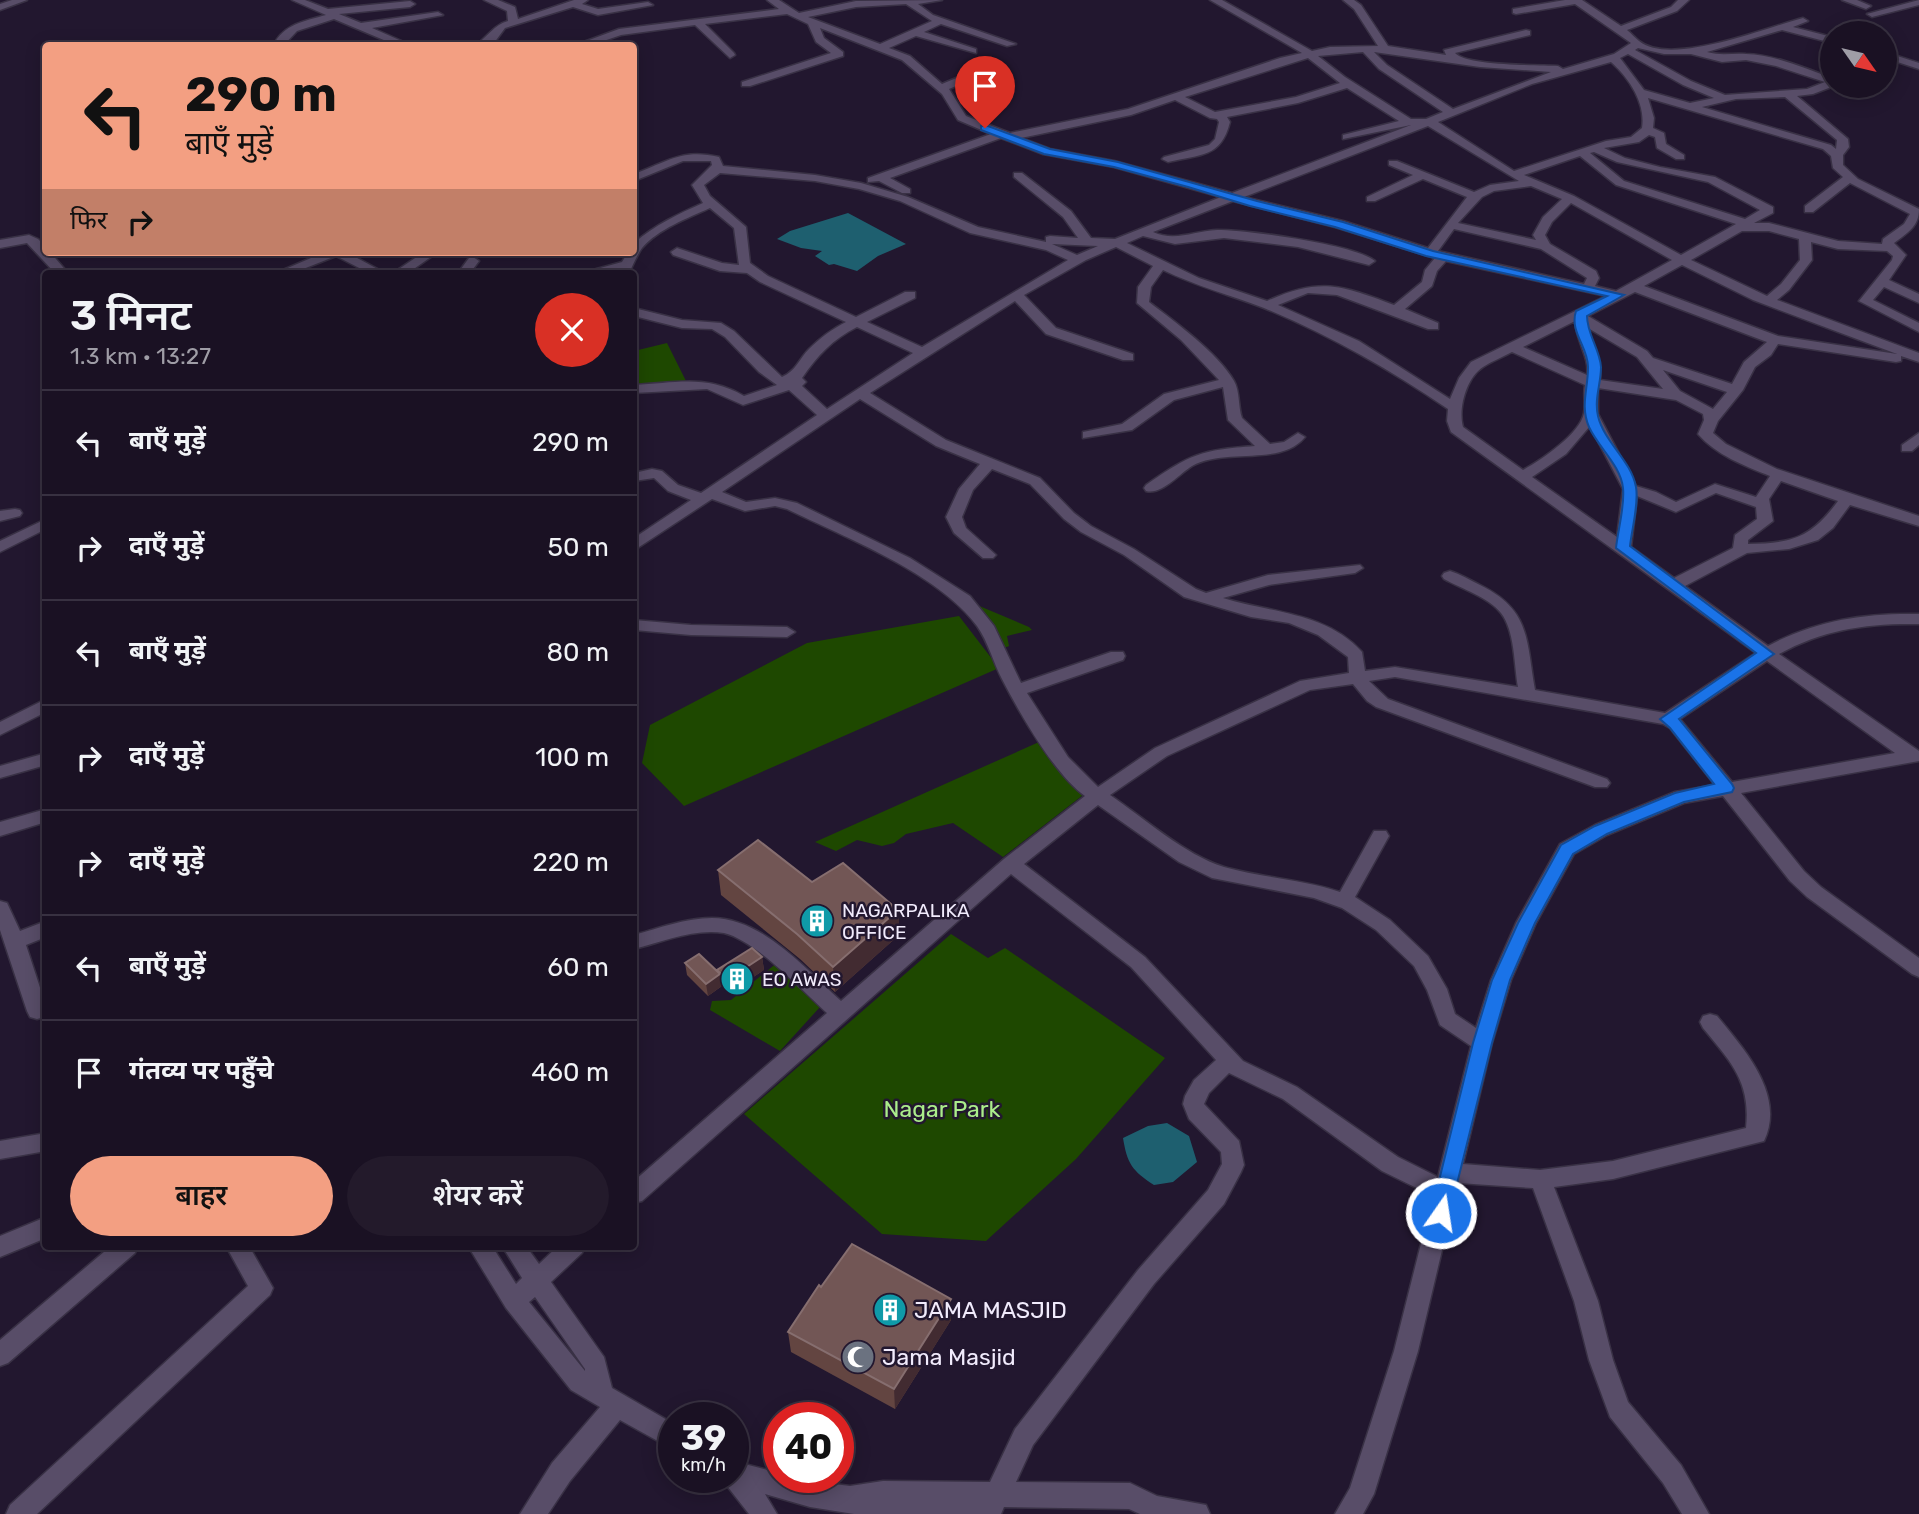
<!DOCTYPE html>
<html lang="hi">
<meta charset="utf-8">
<style>
:root{--surface:#1a1123;--page:#231a2b;--text:#f1f3f6;--muted:#9f9da6;--line:#383141;--accent:#f39f82}
body{margin:0;font-family:Rubik,"Noto Sans Devanagari",sans-serif;background:var(--page);color:var(--text);height:100vh;display:flex;flex-direction:column;font-size:26px;white-space:nowrap}
*{box-sizing:border-box;margin:0}
p{font-size:23px;color:var(--muted)}
.icon{flex:none;width:38px;height:38px;fill:none;stroke:currentColor;stroke-width:2;stroke-linecap:round;stroke-linejoin:round}
.map{position:relative;flex:1;overflow:hidden}
.drawer{position:absolute;left:42px;top:270px;width:595px;height:980px;display:flex;flex-direction:column;background:var(--surface);border-radius:7px;box-shadow:0 4px 18px #0003,0 0 0 2px var(--line)}
.drawer>*{flex:none}
.banner{position:absolute;left:42px;top:42px;width:595px;height:214px;border-radius:7px;box-shadow:0 4px 18px #0003,0 0 0 2px var(--line);background:#f39f82;color:#111;overflow:hidden}
.needle{width:46px;rotate:124deg}
.controls{position:absolute;left:1820px;top:21px;display:grid;gap:14px}
.controls a{display:grid;place-items:center;width:77px;height:77px;border-radius:50%;background:var(--surface);box-shadow:0 4px 18px #0003,0 0 0 2px var(--line);font-size:35px}
.speed{position:absolute;left:658px;top:1402px;display:flex;gap:14px;font-size:35px;font-weight:700;text-align:center}
.speed>*{display:grid;place-content:center;width:91px;height:91px;border-radius:50%;background:var(--surface);box-shadow:0 4px 18px #0003,0 0 0 2px var(--line);line-height:1}
.speed small{font-size:18px;font-weight:400}
.speed .limit{border:10px solid #d22;background:#fff;color:#111}
.pin{position:absolute;display:grid;place-items:center;width:60px;height:60px;color:#fff;margin:-72px -30px;border-radius:50% 50% 50% 0;rotate:-45deg;box-shadow:0 0 7px #0007}
.pin .icon{rotate:45deg}
.me{position:absolute;width:77px;margin:-38px;rotate:13deg;stroke-linejoin:round;filter:drop-shadow(0 0 5px #0008)}
.turn{display:flex;align-items:center;gap:24px;height:147px;padding:0 28px;font-size:32px}
.turn .icon{width:91px;height:91px;stroke-width:2.5}
.turn b{display:block;font-size:49px;line-height:60px}
.then{display:flex;align-items:center;height:66px;padding:0 28px;background:#0003;gap:14px;font-size:26px}
.round{display:grid;place-items:center;flex:none;width:74px;height:74px;border-radius:37px;background:var(--page)}
.summary{display:flex;align-items:center;justify-content:space-between;height:119px;padding:0 28px}
h1{font-size:42px;font-weight:600;line-height:52px}
.primary-button{display:flex;gap:14px;margin-top:auto;padding:14px 28px}
.primary-button a{flex:1;height:80px;border-radius:42px;background:var(--accent);color:#111;font-size:28px;font-weight:600;line-height:80px;text-align:center}
.primary-button a+a{background:var(--page);color:var(--text)}
ul{padding:0;list-style:none}
li{display:flex;align-items:center;gap:21px;height:105px;padding:0 28px;border-top:2px solid var(--line)}
li div{flex:1}
li b{display:block;font-size:26px}
li em{font-style:normal}
.map>svg:first-child{display:block}
.green{fill:#1e4800}
.water{fill:#1e5f6f}
.lines{fill:none;stroke-linecap:round;stroke-linejoin:round}
.minor-casing{stroke:#393145;stroke-width:3}
.minor{fill:#584d68;fill-rule:evenodd}
.wall{fill:#634541}
.shaded-wall{fill:#422b31}
.building{fill:#725655;stroke:#866e6f;stroke-width:2}
.route{fill:#1a73e8;stroke:#114b97;stroke-width:2}
.labels{text-anchor:middle;dominant-baseline:central;stroke-width:5;stroke-linejoin:round;paint-order:stroke}
.poi-label{font-size:19px;fill:#f1ebfc;stroke:#22172f;text-anchor:start}
.near-park-label{font-size:23px;fill:#abed8b;stroke:#22172f}
.near-poi-label{font-size:23px;fill:#f1ebfc;stroke:#22172f;text-anchor:start}
</style>
<div class="map">
<svg width="1919" height="1514" viewBox="0 0 1919 1514">
<rect width="100%" height="100%" fill="#22172f"/>
<path class="green" d="M667,343l20,40 -53,4v-36z
M958,597l71,30 3,3 -25,6 2,10 -16,7z
M959,616l40,52 -315,138 -42,-43 8,-38 157,-82z
M1039,742l48,50 -84,65 -50,-34 -47,11 -12,9 -12,3 -25,-6 -21,11 -21,-9z
M951,934l37,24 17,-10 160,110 -89,101 -90,82 -104,-7 -138,-120z
M783,958l47,38 -50,55 -70,-41 2,-9 19,-1z"/>
<path class="water" d="M848,213l58,31 -28,12 -21,15 -23,-7 -5,1 -14,-9 7,-5 -21,-3 -24,-9 13,-8z
M1167,1123l22,13 8,26 -24,20 -19,3c-22,-14 -27,-22 -31,-47l25,-12z"/>
<g class="lines">
<defs>
<path id="minor" d="M12,0h15l-27,10v-6z
M292,0h13l23,9 82,-8 5,3 -5,3 -71,7 22,9 77,-11 5,3 -71,13 41,18h-15l-64,-27 -37,12 -14,15h-10c10,-22 32,-25 53,-31z
M484,0h14l17,7 3,12 56,-19h14l-6,4 16,5 50,-7 5,3 -55,10 -25,-8 -68,21 -11,15 -19,3c12,-9 19,-21 33,-25l-1,-10z
M767,0h12l20,13 57,-12 86,-1 -24,4 15,11 83,29 -9,2 -66,-22 -17,8 52,17v4l-60,-17 -27,12 21,8 32,28 48,-20h8v4l-49,21 17,27 44,17 118,-24 152,-51 22,-5 -92,-53h12l90,51 18,-4 48,-1 -24,-37 -11,-9h11l7,5 27,41 58,9 -2,-5 82,-20 4,1v4l-75,18c11,13 83,12 103,13l5,3 51,-15 17,-11 -56,-39 -59,10 -3,-1v-4l52,-9h17l39,26 50,-19 7,-7h11l-12,11 -50,19c5,4 8,8 12,11 32,26 128,-14 164,-23l5,3 -15,6 39,10v6l-50,-13 -75,22c14,4 25,1 39,2 29,1 59,14 86,24l2,8 -21,8 -16,2 51,43 1,8 -6,8v10l15,14 61,30c0,18 -12,24 -25,34l12,12 -17,25 30,14v9l-35,-16 -11,13 46,23v9l-60,-31 33,-41 1,-4 -6,-5 -49,-2 -27,-7 1,18 -23,30 -12,10 142,53v9l-18,-6v5l-5,1 -118,-18 -7,11 -16,12 -12,23 -25,31 -5,12 13,11 51,25 142,47v10l-69,-21 -17,23 -15,12 -29,9 -42,4 -62,33 83,60c48,-26 97,-33 151,-32v10c-50,-1 -95,5 -140,30l140,97v10l-178,32 63,78 17,16 98,71v19l-7,-3 -105,-77 -17,-16 -67,-85 -39,7 -77,32 -33,19 -38,69 -25,57 -19,63 -29,121 77,6 73,-9 133,-33c5,-46 -15,-66 -43,-100l-3,-6 3,-6 7,-2 7,2c27,33 69,79 47,125l-151,38 -59,8 44,114 15,59 15,42 53,63 28,49h-27l-19,-31 -53,-66 -21,-57 -15,-59 -41,-113 -75,-5 -40,168 -44,143 -11,20h-28l15,-26 44,-137 39,-155 -51,-25 -99,-72 -54,-26 -20,20 -5,11 35,37 5,24 -3,7 -17,32 -70,80 -121,161 -17,37 114,1 27,13 49,9 4,9h-70l-11,-5 -125,-2 -3,7h-147l-44,-7 -45,-13 12,20h-28l-25,-32 -2,-5h11v-16l46,12v4l71,9 33,-5 107,1 25,-53 123,-159 70,-80 14,-26 -1,-12 -32,-33 -6,-15 2,-8 9,-16 22,-20 -85,-93 -120,-93 -369,327 -8,2v-22l193,-168c-24,-22 -72,-73 -103,-80 -29,-5 -62,9 -90,16v-14c25,-7 52,-17 78,-17 51,0 94,52 129,83l163,-142 81,-63c-30,-21 -66,-84 -83,-117 -9,-17 -14,-38 -25,-53 -39,-53 -131,-88 -190,-117l-12,-3 -30,5 -33,-12 -73,48 -5,2v-11l57,-38 -23,-9 -14,-13 -20,3v-8l18,-4 10,2 16,14 23,8 116,-78 -28,-25 -46,15 -36,-16 -73,4v-8c41,-2 73,-11 110,11l33,-11 -18,-13 -34,-35 -13,-8 -30,-1 -48,-12v-8l48,12 39,3 13,8 48,46c14,-6 17,-18 27,-28 11,-11 23,-20 37,-27l-86,-40 -13,-9 -27,-2 -47,-16 -2,-3 6,-4 45,15 17,2 -5,-37 -24,-20c-22,10 -52,21 -68,40 -5,7 -9,17 -13,25h-12l1,-2 -36,2 40,-11 6,-10h6v-9c21,-18 44,-29 69,-40l-11,-18 20,-20 -1,-4h-28l-49,20v-7c33,-12 48,-26 85,-17l4,9 92,9 46,8 47,14 70,30 68,15v-5l4,-1 28,2 -15,-21 -49,-40v-4h8l49,38 20,27 24,1 106,-42 -107,-30 -71,-13 -42,-16 -111,40 20,11v4h-8l-23,-12 -11,1v-4l123,-44 -33,-14 -16,-26 -40,-34 -82,-32 4,10 19,14v4l-93,30h-8v-4l89,-29 -15,-11 -8,-18 -21,-10 -82,10 29,29 1,2 -5,3 -35,-33 -74,10 -32,11h-16l46,-17 160,-20zM906,4l26,17 -52,23 -72,-27 48,-10zM1638,48l26,6h27l31,8 24,-2 30,6 49,16 -18,7 -82,6 -34,-14 -56,-31zM1363,52l16,17 64,43 -17,7h-15l-66,-42 -27,-21zM1374,52l106,15 71,5 -98,37 -66,-44zM1628,54l55,31 31,13 -24,5 -46,-13 -24,-32zM1308,58l32,25 -44,14 -81,15 -30,-15zM1611,62c18,16 35,41 31,66l-11,9 -25,4 -92,30 -76,-49 94,-38zM1347,88l52,33 -56,14v4l68,-14 -179,68 -118,-32 -64,-12 -29,-11 110,-23 44,-15 35,18 7,1 2,3 -4,17 -6,6 -45,12 -2,2 6,3c33,-8 53,-4 62,-40l-3,-5 71,-14zM1785,97l52,43 -1,9 -5,-4 -129,-38 34,-8zM1648,98l175,51 8,7 2,12 10,9 -38,29v6h8l37,-29 60,31 -6,10 -21,15 -1,5 -44,-3 -69,-18h-15l19,-10v-6l-58,-30 -55,-10 -35,-9 -21,-10 35,-6 10,-7 6,2 2,11 19,11h8v-4l-18,-11 -2,-11 -11,-5 1,-10zM1428,126l91,55 -29,4 -16,7 -77,-31h-8v4l24,10 -46,22v4h8l48,-22 44,18 -39,51 -85,-27 -99,-24zM1594,152l23,10 91,20 52,28 -15,9 -121,-38 -34,-28zM1580,156l36,29 120,39 -55,31 -107,-59 -50,-21zM720,173l95,8 44,8 41,12 70,32 76,17 22,10 -146,87 -55,-25 48,-24v-6h-10l-49,25 -88,-41 -18,-13 -4,-36 -36,-31 -6,-11zM1531,186l31,13 -19,18 -10,18 3,5 -78,-17 24,-26 12,-6zM1233,201l102,26 100,31 -10,12 -3,12 -28,23c-53,-20 -74,-28 -127,-4l-68,-23 -72,-35 16,-7 32,8 49,-6 74,9 71,18 6,-4c-21,-17 -129,-31 -158,-31 -23,1 -42,12 -64,2zM1571,203l101,57 -56,31 -21,-5 4,-8 -3,-7 -46,-27 -5,-9 7,-13zM1454,229l87,20 46,29 -3,6 -146,-33zM1742,231h27l30,8 1,21 -19,24 -14,12 -76,-36zM1052,244l46,2 -21,9zM1116,247l37,19 -15,21 -1,16 44,37 38,40 -55,14 -42,30 -39,8v6l49,-8 42,-30 49,-13 5,33 27,26c-55,4 -64,8 -109,39l-2,3 2,3c16,4 33,-17 46,-25 34,-19 89,1 113,-29l-7,-4 -14,9 -14,2 -28,-26c-4,-11 -2,-27 -8,-37 -16,-28 -59,-59 -85,-79l2,-15 12,-17c33,16 67,25 101,38 66,27 125,61 184,101l-1,12 4,11 305,221 -91,60 -130,-23c-9,-50 -4,-80 -55,-105 -10,-5 -20,-11 -30,-14l-6,2 -2,3 2,3c18,10 44,18 57,34 14,18 13,52 17,74l-123,-20 -30,4 -3,-19c-36,-40 -91,-39 -139,-54l46,-13 86,-12 8,-5 -3,-3 -92,10 -62,18 -10,-4 -62,-40 -43,-23 -17,-13 -34,-35 -94,-38 -76,-47 145,-92 31,33 77,26h10v-6l-77,-26 -32,-33 62,-35zM1446,261l160,35 -135,66 -12,16 -9,21 -91,-58 -81,-36 30,-12 29,2 91,34h10v-6l-33,-14 27,-23 5,-15zM1682,265l71,35 144,54 -119,-18 -134,-50zM1635,292l132,50 -23,20 -12,22 -79,-26 -6,-7 -59,-35zM1575,321c1,20 15,37 12,54l-64,-28zM857,327l56,26 -86,56 -25,-23 4,-4 -4,-4c15,-22 31,-39 55,-51zM1588,328l49,29 26,32 -63,-9c3,-20 -11,-33 -12,-52zM1512,352l73,33c-2,9 1,19 -1,28 -4,21 -43,47 -61,57l-60,-43c-5,-18 3,-49 20,-60 9,-6 20,-10 29,-15zM1663,370l64,22 -14,17 -33,-18zM1598,388l78,12 27,14 1,6 -6,14c18,21 47,32 72,42l-14,21 -41,-13 -39,18 -20,-10 -20,-6 -38,-72zM860,399l76,47 44,18 -21,25 -13,28 8,16 29,25h10l3,-3 -30,-27 -4,-11 11,-27 19,-21 38,15 34,35 17,13 43,23 60,42 67,20 38,6 29,12 30,22 1,16 -49,8 -145,67 -57,39 -30,-30 -41,-64 96,-33 2,-4 -2,-4h-12l-90,31 -27,-57 -24,-30 -60,-38 -113,-55 -22,-5 -29,4 -24,-10zM1590,426l33,63 -6,48 -85,-60 34,-23zM1781,481l57,20c-27,37 -45,42 -90,43v-4l25,-19 -4,-22zM1716,493l40,14 1,12 -22,16 -2,13 -59,30 -43,-31 6,-51 39,16zM1767,661l128,92 -163,29 -52,-63zM1395,677l268,47 7,4 45,57 -40,7 -80,33 -35,19 -44,79 -25,57 -15,48 -21,-14 -8,-25 -19,-33 -38,-36 -35,-23 34,-61 -3,-5h-12l-34,61c-38,-13 -78,-14 -116,-25 -39,-12 -80,-49 -114,-72l57,-39 143,-66 43,-6 14,17 9,6 219,80h12l3,-4 -3,-4 -219,-80 -19,-18zM1098,805l81,57 33,16 102,20 28,10 34,22 38,36 13,24 13,35 31,21 -33,131 -40,-20 -101,-70 -54,-26 -98,-104 -121,-93z
M1842,0h15l14,6 -5,3z
M1919,0v5l-47,12 -5,-3z
M1885,52l34,11v6l-34,-11z
M29,235l9,4 8,8v5h4l18,21h-13l-28,-30 -27,5v-8z
M325,252h21l39,21h-16l-33,-17 -43,17h-17z
M424,252h14l-30,21h-15z
M473,257l6,4 -9,12h-12l11,-15z
M1919,433v12l-7,6h-10v-6z
M15,509l5,1 2,3 -2,3 -20,5v-10z
M46,519v10l-46,23v-11z
M634,620l57,5 96,2 8,5 -8,5 -96,-2 -57,-5z
M46,699v13l-46,23v-13z
M46,753v12l-46,13v-12z
M46,809v13l-46,14v-14z
M0,901l7,2 13,28 26,-10v16l-20,8 20,61 -2,11 -7,2 -7,-2 -3,-6 -27,-81z
M46,1133v18l-46,8v-18z
M46,1217v21l-46,19v-21z
M111,1246h27l-3,7 -127,110 -8,3v-26z
M226,1246h23l24,42 -3,7 -233,219h-31l4,-9 238,-219z
M468,1246h24l24,38 6,-6 -20,-32h24l13,18 19,-18h27l-3,7 -31,29 53,75 8,31 62,36v26l-54,-30 -50,61 -22,33h-28l32,-51 48,-56 -29,-17 -65,-82zM535,1297l50,72v2l-56,-69z"/>
</defs>
<use href="#minor" class="minor-casing"/>
<use href="#minor" class="minor"/>
</g>
<path class="wall" d="M718,870l94,12 86,28 1,25 -64,57 -35,-33 -79,-64z
M762,957l2,13 -35,23 -7,-7 -14,10 -21,-21 -2,-12 32,8z
M821,1287l130,12v21l-56,89 -104,-57 -3,-20z"/>
<path class="shaded-wall" d="M898,910l1,25 -64,57 -2,-25z
M762,957l2,13 -35,23 -2,-13z
M720,974l2,12 -14,10 -2,-12z
M951,1299v21l-56,89 -1,-20z"/>
<path class="building" d="M758,840l54,42 31,-19 55,47 -65,57 -36,-33 -79,-64z
M752,948l10,9 -35,23 -10,-10z
M699,954l21,20 -14,10 -21,-21z
M852,1244l99,55 -57,90 -106,-57 31,-47 2,2z"/>
<path class="route" d="M981,126h7l62,23 68,13 139,39 86,21 90,29 191,44 -37,21c0,18 13,34 14,51 0,17 -7,32 -3,49 6,26 33,44 38,71 3,17 -4,41 -6,59l144,108 -95,65 53,65 2,4 -2,4 -48,10 -77,32 -34,20 -38,69 -25,57 -18,63 -44,177 -7,2 -7,-2 -3,-7 42,-170 19,-63 26,-57 43,-78 34,-19 80,-33 39,-9 -44,-56 -10,-9 96,-66 -140,-105c2,-19 9,-42 7,-60 -2,-22 -25,-41 -34,-61 -9,-21 -1,-38 -1,-59 1,-20 -19,-36 -12,-57l31,-15 -181,-40 -91,-29 -85,-21 -62,-19 -74,-20 -70,-13 -63,-24z"/>
<defs>
<symbol id="building-disc" viewBox="-11 -11 22 22"><circle r="9.5" fill="#0f9aa8" stroke="#22172f"/><path d="M-4-6H4V6H1V3H-1V6H-4ZM-2.5-4.3h1.7v1.8h-1.7ZM.8-4.3h1.7v1.8H.8ZM-2.5-1h1.7V.8h-1.7ZM.8-1h1.7V.8H.8Z" fill="#fff"/></symbol>
<symbol id="mosque-disc" viewBox="-11 -11 22 22"><circle r="9.5" fill="#6b7280" stroke="#22172f"/><path d="M3.5-4.9A6 6 0 1 0 3.5 4.9A5 5 0 1 1 3.5-4.9Z" fill="#fff"/></symbol>
</defs>
<g fill-rule="evenodd">
<use href="#building-disc" x="798" y="902" width="38" height="38"/>
<use href="#building-disc" x="718" y="960" width="38" height="38"/>
<use href="#building-disc" x="871" y="1291" width="38" height="38"/>
<use href="#mosque-disc" x="839" y="1338" width="38" height="38"/>
</g>
<g class="labels">
<g class="poi-label">
<text x="842" y="910">NAGARPALIKA<tspan x="842" dy="22">OFFICE</tspan></text>
<text x="762" y="979">EO AWAS</text>
</g>
<g class="near-park-label">
<text x="942" y="1109">Nagar Park</text>
</g>
<g class="near-poi-label">
<text x="914" y="1310">JAMA MASJID</text>
<text x="882" y="1357">Jama Masjid</text>
</g>
</g>
</svg>
<div class="controls">
<a><svg class="needle" viewBox="-14 -14 28 28"><path d="M0-13l5 13h-10z" fill="#e53935"/><path d="M0 13l5-13h-10z" fill="#9f9da6"/></svg></a>
</div>
<div class="speed"><div>39<small>km/h</small></div><div class="limit">40</div></div>
<div class="pin" style="left:985px;top:128px;background:#d93025"><svg class="icon" aria-label="arrive" viewBox="0 0 24 24"><path d="M6 21V4h12l-3 4 3 4H6"/></svg></div>
<svg class="me" style="left:1441px;top:1213px" viewBox="-20 -20 40 40"><circle r="17" fill="#1a73e8" stroke="#fff" stroke-width="3"/><path d="M0-11L8 9 0 5-8 9z" fill="#fff"/></svg>
<div class="banner">
<div class="turn"><svg class="icon" aria-label="left" viewBox="0 0 24 24"><path d="M17 20v-9H6M10 6l-5 5 5 5"/></svg><div><b>290 m</b>बाएँ मुड़ें</div></div>
<div class="then">फिर<svg class="icon" aria-label="right" viewBox="0 0 24 24"><path d="M7 20v-9h11M14 6l5 5-5 5"/></svg></div>
</div>
<section class="drawer">
<div class="summary"><div><h1>3 मिनट</h1><p>1.3 km · 13:27</p></div><a class="round" style="background:#d93025;color:#fff"><svg class="icon" aria-label="close" viewBox="0 0 24 24"><path d="M6 6l12 12M18 6L6 18"/></svg></a></div>
<ul>
<li><svg class="icon" aria-label="left" viewBox="0 0 24 24"><path d="M17 20v-9H6M10 6l-5 5 5 5"/></svg><div><b>बाएँ मुड़ें</b></div><em>290 m</em></li>
<li><svg class="icon" aria-label="right" viewBox="0 0 24 24"><path d="M7 20v-9h11M14 6l5 5-5 5"/></svg><div><b>दाएँ मुड़ें</b></div><em>50 m</em></li>
<li><svg class="icon" aria-label="left" viewBox="0 0 24 24"><path d="M17 20v-9H6M10 6l-5 5 5 5"/></svg><div><b>बाएँ मुड़ें</b></div><em>80 m</em></li>
<li><svg class="icon" aria-label="right" viewBox="0 0 24 24"><path d="M7 20v-9h11M14 6l5 5-5 5"/></svg><div><b>दाएँ मुड़ें</b></div><em>100 m</em></li>
<li><svg class="icon" aria-label="right" viewBox="0 0 24 24"><path d="M7 20v-9h11M14 6l5 5-5 5"/></svg><div><b>दाएँ मुड़ें</b></div><em>220 m</em></li>
<li><svg class="icon" aria-label="left" viewBox="0 0 24 24"><path d="M17 20v-9H6M10 6l-5 5 5 5"/></svg><div><b>बाएँ मुड़ें</b></div><em>60 m</em></li>
<li><svg class="icon" aria-label="arrive" viewBox="0 0 24 24"><path d="M6 21V4h12l-3 4 3 4H6"/></svg><div><b>गंतव्य पर पहुँचे</b></div><em>460 m</em></li>
</ul>
<div class="primary-button"><a>बाहर</a><a>शेयर करें</a></div>
</section>
</div>
